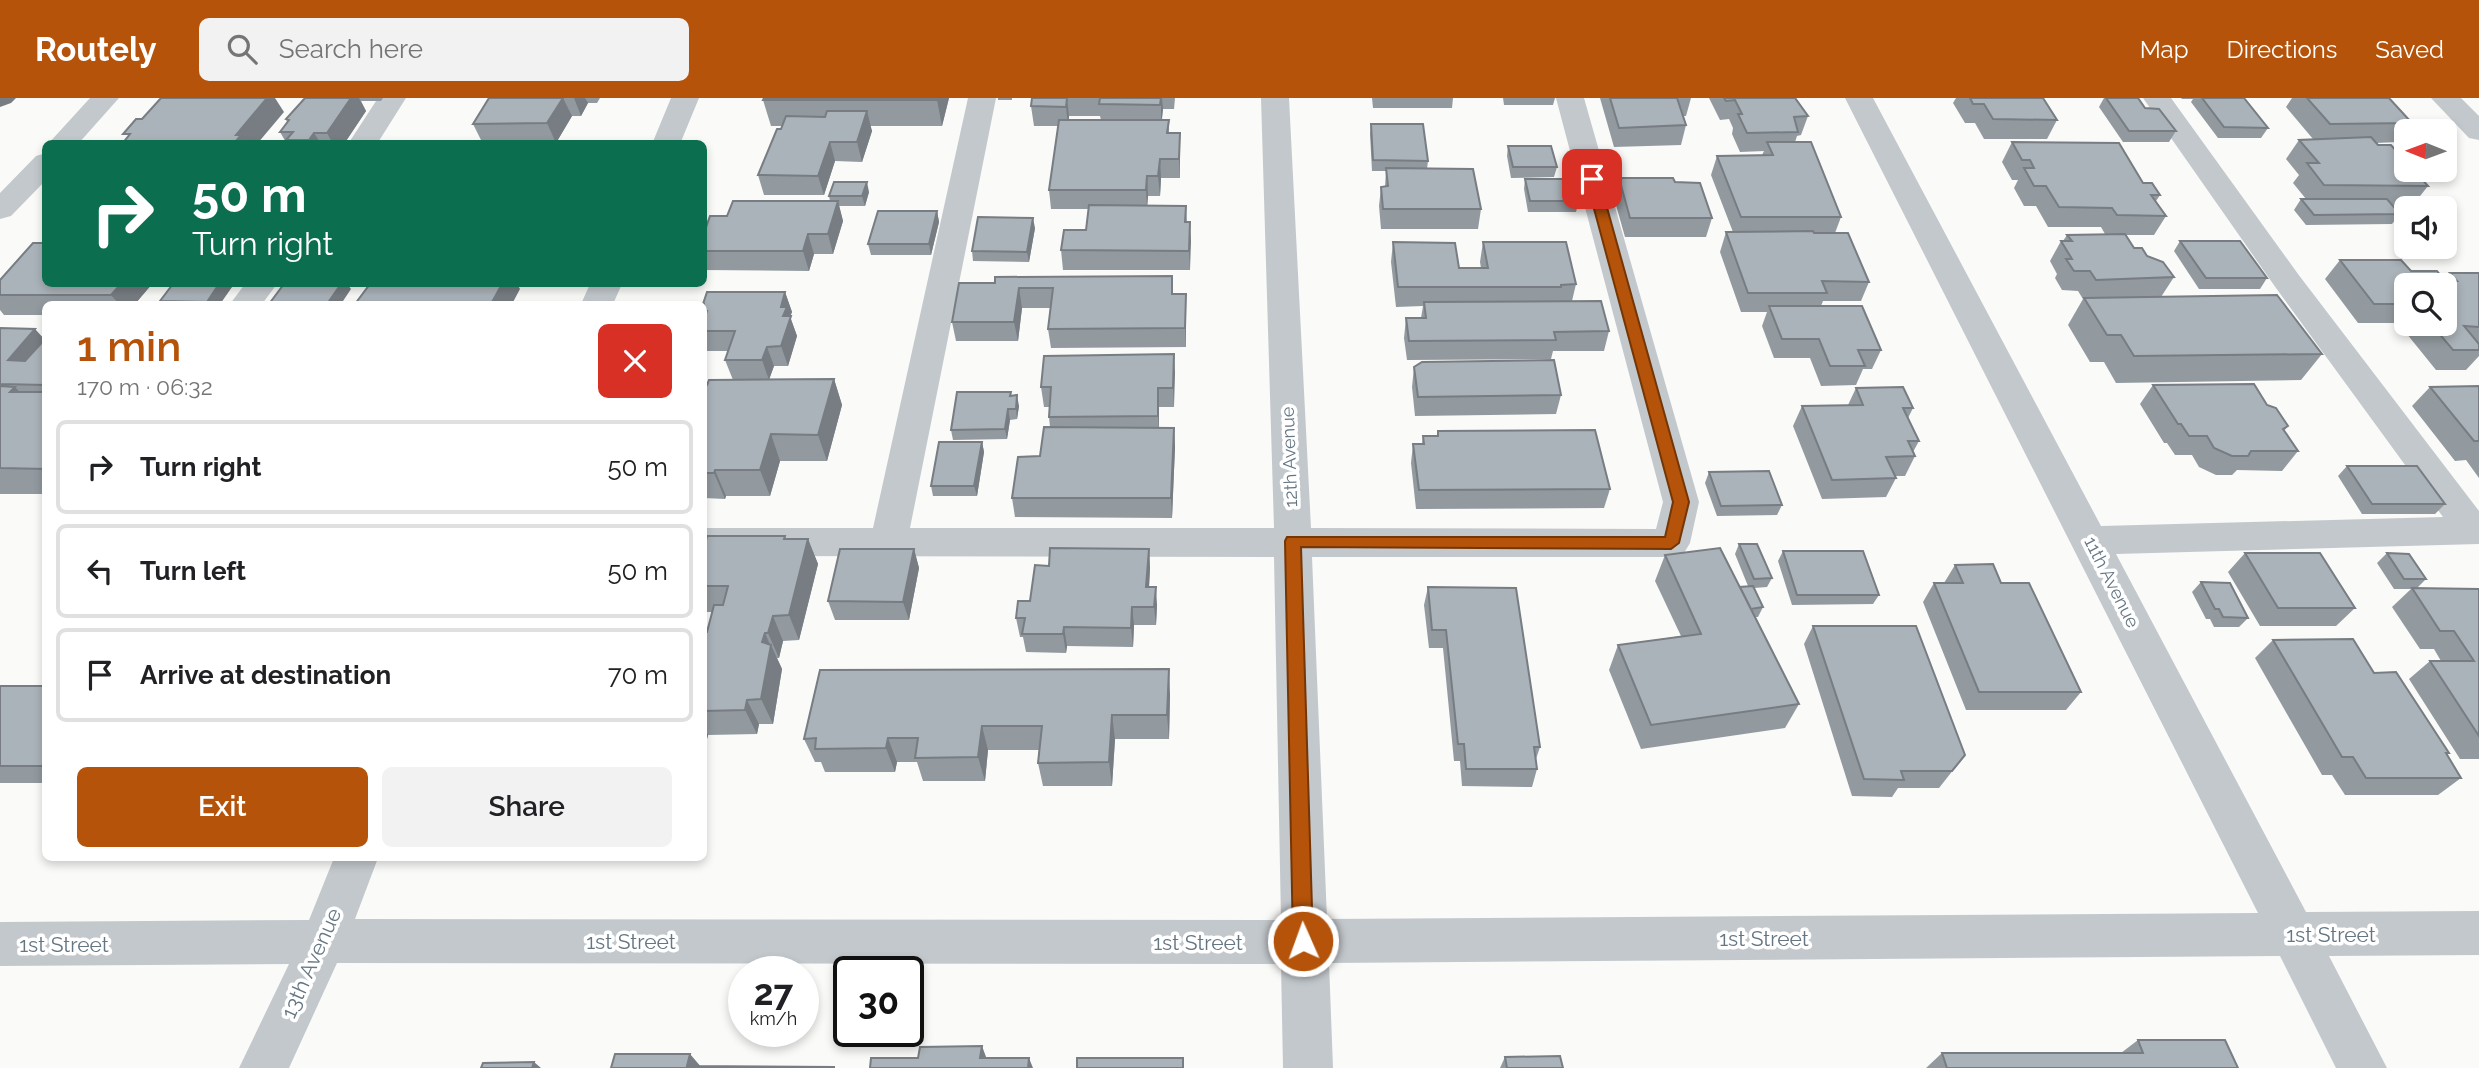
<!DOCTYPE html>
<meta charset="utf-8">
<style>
:root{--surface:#fff;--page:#f2f2f2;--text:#202124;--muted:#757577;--line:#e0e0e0;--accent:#b45309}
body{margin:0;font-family:Raleway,sans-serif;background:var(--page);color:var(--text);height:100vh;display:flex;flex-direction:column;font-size:26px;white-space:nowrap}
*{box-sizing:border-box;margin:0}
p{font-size:23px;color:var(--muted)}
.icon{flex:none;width:38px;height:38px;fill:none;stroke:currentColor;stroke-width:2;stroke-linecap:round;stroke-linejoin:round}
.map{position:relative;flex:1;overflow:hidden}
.sheet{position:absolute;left:42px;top:203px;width:665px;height:560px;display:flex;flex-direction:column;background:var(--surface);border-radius:10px;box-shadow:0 4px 10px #0003}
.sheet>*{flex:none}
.guide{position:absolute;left:42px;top:42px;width:665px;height:147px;border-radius:10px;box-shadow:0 4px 10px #0003;background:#0b6e4f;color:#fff;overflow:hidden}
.needle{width:46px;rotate:271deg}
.tools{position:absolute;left:2394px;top:21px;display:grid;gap:14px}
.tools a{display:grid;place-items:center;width:63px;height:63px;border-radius:10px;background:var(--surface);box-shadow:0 4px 10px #0003;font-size:35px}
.speed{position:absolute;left:728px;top:858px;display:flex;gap:14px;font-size:35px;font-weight:700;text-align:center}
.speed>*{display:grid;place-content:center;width:91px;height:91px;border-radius:50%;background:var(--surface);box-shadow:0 4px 10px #0003;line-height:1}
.speed small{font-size:18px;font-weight:400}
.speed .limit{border:4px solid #111;border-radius:10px;background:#fff;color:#111}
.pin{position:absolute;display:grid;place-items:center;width:60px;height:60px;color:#fff;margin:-30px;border-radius:14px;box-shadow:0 4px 10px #0006}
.me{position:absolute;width:77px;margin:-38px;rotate:358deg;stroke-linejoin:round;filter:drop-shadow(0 0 5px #0008)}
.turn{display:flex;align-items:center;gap:24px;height:147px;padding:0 35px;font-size:32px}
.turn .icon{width:91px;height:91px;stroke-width:2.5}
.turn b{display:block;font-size:49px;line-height:60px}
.round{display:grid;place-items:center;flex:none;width:74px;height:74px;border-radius:10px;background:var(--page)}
.headline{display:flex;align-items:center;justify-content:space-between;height:119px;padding:0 35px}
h1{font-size:42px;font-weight:600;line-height:52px;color:var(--accent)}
.primary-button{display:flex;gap:14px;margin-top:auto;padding:14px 35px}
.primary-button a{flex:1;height:80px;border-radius:10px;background:var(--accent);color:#fff;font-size:28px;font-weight:600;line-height:80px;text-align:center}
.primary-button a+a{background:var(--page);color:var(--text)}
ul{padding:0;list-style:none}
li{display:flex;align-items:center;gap:21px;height:94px;margin:0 14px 10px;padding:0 21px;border:4px solid var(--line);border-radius:10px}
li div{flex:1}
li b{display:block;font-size:26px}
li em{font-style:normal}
header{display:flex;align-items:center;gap:42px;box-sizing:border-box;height:98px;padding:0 35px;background:var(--accent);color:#fff}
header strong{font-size:33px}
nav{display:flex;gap:38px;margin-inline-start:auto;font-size:24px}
.search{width:490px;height:63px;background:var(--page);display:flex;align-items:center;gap:18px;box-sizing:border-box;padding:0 24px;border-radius:10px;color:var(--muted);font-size:26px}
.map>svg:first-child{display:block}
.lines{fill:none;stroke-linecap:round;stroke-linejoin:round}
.minor{fill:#c3c8cc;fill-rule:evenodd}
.wall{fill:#929a9f;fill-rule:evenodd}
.shaded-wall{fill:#777d82}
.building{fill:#aab3b9;stroke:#777d82;stroke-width:2}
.route{fill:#b45309;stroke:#753606;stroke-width:2}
.labels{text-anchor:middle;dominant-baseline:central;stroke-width:7;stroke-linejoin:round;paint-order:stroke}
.street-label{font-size:18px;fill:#657683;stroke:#fff}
.near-street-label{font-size:21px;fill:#657683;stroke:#fff}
</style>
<header>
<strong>Routely</strong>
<div class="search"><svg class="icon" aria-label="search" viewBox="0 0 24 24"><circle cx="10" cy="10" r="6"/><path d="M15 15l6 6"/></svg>Search here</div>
<nav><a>Map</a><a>Directions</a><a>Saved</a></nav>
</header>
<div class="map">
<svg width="2479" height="970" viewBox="0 0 2479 970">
<rect width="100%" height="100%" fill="#fafaf8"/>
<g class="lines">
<path class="minor" d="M90,0h29l-41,46h-30z
M378,0h28l-29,46h-29z
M671,0h28l-19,46h-28z
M968,0h28l-86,430h364l-13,-430h28l22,430 345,1 7,-27 -107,-404h28l115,404 -9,41 -6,10 -13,4h-359l15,362 931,-6 -413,-815h28l228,428 342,-9 -167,-229 -133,-190h28l127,176 181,237v33l-363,10 190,358 173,-1v44l-150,1 58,112h-51l-56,-112 -951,7 4,105h-50l-2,-104 -944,-1 -48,105h-50l50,-104 -289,2v-44l309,-2 25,-62h44l-23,61 926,1 -7,-363 -570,-1v-28h169z
M2431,0h30l18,18v24l-10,-2z
M46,55v27l-35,36 -11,3v-26l36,-37z
M245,186h32l-15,20h-32z
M590,186h32l-9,20h-32z"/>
</g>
<path class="wall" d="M305,0h78l-2,3h-20l5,10 -22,33h-57l-7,-12 7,-10 -1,-3z
M489,0h111l-3,5h-9l-7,13h-9l-16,27h-36l-38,-1 -9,-18z
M764,0h185l-7,28h-72l2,5 -10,31 -27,-1 -11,34h-60l-6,-20 24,-49h-11l-8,-26z
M998,0h14v2h-14z
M1032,0h143l-1,11h-11l-1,11h7v13l11,20v25h-19l-1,18h-12l-1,10h39l1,16h3v48h-127l-2,-20 25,-20 3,-21h-38l-2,-19 9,-64h-24l-3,-20zM1069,18h31l1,4h-32z
M1372,0h81l-1,10h-79z
M1503,0h52l-2,7h-49z
M1600,0h91l-5,18h-3l3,9 -5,20 -67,2z
M1709,0h87l12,18 -7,19 -4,1 -2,6 46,75 -6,16 34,49 -8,19h-38l-2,5 60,44 -9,19h-9l-7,16 -35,1 -11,-28h-36l-12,-32 5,-14h-26l-21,-60 6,-20h7l-22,-57 6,-19 45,-1 2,-4 -24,1 -8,-18 1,-6 -4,-9 -9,1z
M1956,0h87l14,22 -10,19h-63l-9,-16h-10l-12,-20z
M2100,0h40h-2l7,10 31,23 -7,11h-46l-24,-35 5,-9z
M2181,0h63l24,30 -7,10h-43l-27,-36 2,-3h-11z
M2292,0h97l23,25 -14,19 -22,1 52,43 -15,19h-21l8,9 -8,10 -86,1 -12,-15 7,-11h5l-13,-16 6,-8 -13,-16 13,-19 14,-1 -27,-32z
M1371,26l57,37 -1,8 54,40 -3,20h-97l-2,-23 2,-19h4l1,-16h-14l-2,-37z
M2012,44l131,41 17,12 -4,6 10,15 -12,19h-29l9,13 13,8 27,21 -13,20 161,57 -21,26 -185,3 -12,-21h-14l-22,-37 15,-26 -5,-8 -16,-1 -7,-12 2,-4 -7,-13 11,-20h2l4,-6 38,-1 -4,-7h-53l-12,-21h-12l-10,-18 4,-8h-6l-10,-18z
M1508,48l49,21 -3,10 -43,1 -4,-22z
M1619,80l56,4 37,36 -6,19h-81l-11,-39z
M1525,81l54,22 -3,11h-48l-4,-23z
M869,94l-4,14h-26l4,15 -10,33h-19l-5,17 -105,-1v-37l23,-17 103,-15 -1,-5z
M937,113l2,11 -8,33h-60l-3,-11z
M1035,130l-6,34 -56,-1 -1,-10z
M2180,143l87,37 -7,11h-61l-25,-38z
M1393,144l66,26h22l-1,-6 3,-20 93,42 -4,17 37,30 -5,20h-51l-2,8 -144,1 -3,-22 2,-20h15l2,-12 -27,1 -5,-45z
M2340,162l71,11 33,9 6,-7h29v83l-13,14h-30l-38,-47h-40l-33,-44zM2406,187l39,39h-39z
M0,182l152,4 -17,20h-89v11h-42l-4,-5z
M959,185l227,11v53l-135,1 -3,-19 2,-21h-28l-4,33h-62l-4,-19z
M173,186h61l-14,20h-57l-3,-3z
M785,194l7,20 -2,4 7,20 -9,30h-14l-5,13h65l8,26 -15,56h-47l-10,35h-44l-1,3 -21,-1v-113l29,-5 -8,-20 3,-9h-22l-2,-8v-39z
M0,230l35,1 9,11 2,-2v156h-46z
M1174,256v53h-15v20l15,1 1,19 -3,71 -157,-1 -3,-19 28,-42 10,-29 -1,-10 1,-10h-6l-3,-20z
M1414,269l147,28 -5,19 -141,2 -3,-29z
M2153,287l114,20 21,21 -4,5 14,20 -16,20 -45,-1 -5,5h-16l-17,-8 -7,-12h-17l-8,-12h-3l-24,-39z
M2479,288v92l-13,-18 -11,1 -43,-55 18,-19z
M1856,290l57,20 -5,10 11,23 -6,11 2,4 -10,20h-10l1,2 -10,19 -64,2 -29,-73 9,-20 46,-1z
M1011,294v4l8,10 -2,13 -7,1 -3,19 -54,1 -2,-10z
M1438,333l172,58 -6,19 -188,1 -5,-46 2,-19h9l1,-8h14z
M982,344l2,10 -7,44h-44l-2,-10z
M2347,368l98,38 -10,10h-73l-24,-38z
M1709,374l73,33 -5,10 -60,1 -12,-33z
M785,438l1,3h22l10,25 -19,76 -16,1 -4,17h-2l5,11 -9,55h-14l-2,10 -49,1 -3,12h-1v-115h3l6,-20h-9v-63z
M1739,446l33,34 -5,9 -13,1 9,19 -5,10h-3l44,87 -14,24 -144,21 -32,-79 9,-25 63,-9 -26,-55 10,-26 75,32 8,-1 -13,-32z
M914,451l5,19 -10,52h-74l-7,-19z
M1149,451l1,19 -1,19 8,18 -1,20h-22l-1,22 -66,-1 -1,7 -40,-1 -3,-15h-3l-4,-19 14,-17 19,-35z
M1783,453l96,44 -6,9 -81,1 -14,-44z
M2245,455l110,55 -19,18h-76l-32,-54z
M2387,455l39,26 -9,9 62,1v170h-19l-51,-80 21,-18h11l-7,-12h-14l-28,-42 19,-18h-17l-17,-26z
M1955,467l46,18 80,109 -15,18h-100l-43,-108 11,-19h10z
M2201,484l47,36 -9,9h-25l-4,-8h-4l-14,-27z
M1428,489l112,160 -4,12 1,10 -5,18 -70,-1 -2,-25h-6l-11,-113h-14l-5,-43z
M1813,528l152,129 -26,33h-41l-6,9 -40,-1 -48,-152z
M2273,542l101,33 75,80 -2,2 14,23 -23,17h-93l-13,-20h-10l-67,-117z
M0,588h46v97h-46z
M1170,596l-1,45h-54l-3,47h-69l-5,-23 1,-13h-51l-3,31h-62l-6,-19h-20l-2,10h-70l-4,-10h-6l-11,-23z
M2138,942l100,28h-312l16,-15h179z
M1505,959l58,11h-63z"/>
<path class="shaded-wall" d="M0,0h16l-5,5 -11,4z
M267,0h8l9,14 -27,32h-20l-1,-3v-6z
M351,0h8l7,13 -22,33h-11l-6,-11z
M563,0l9,18 -16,27 -9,-20z
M574,0h11l3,5 -7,13z
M938,0h11l-7,28 -5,-26z
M1067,0l2,18 -1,10 -2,-19z
M1161,0h1l1,11 -2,15z
M867,13l5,20 -10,31 -5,-20z
M314,35l7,11h-10l-2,-4z
M1180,35v45l-1,-19z
M830,44l5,19 -11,34 -6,-19z
M1160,61l1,19 -1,18 -2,-20z
M1147,78l1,20 -1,13 -1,-19z
M867,84l2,10 -4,14 -3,-10z
M838,103l5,20 -10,33 -5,-20z
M937,113l2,11 -8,33 -2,-11z
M1033,120l2,10 -6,34 -2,-10z
M1190,124l1,19 -1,29 -1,-19z
M808,136l6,20 -5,17 -6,-20z
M121,186h31l-17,20h-16l-8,-9z
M219,186h15l-14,20h-11l-2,-2z
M341,186h6l4,5 -10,15h-14z
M502,186h15l3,5 -8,15h-21z
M1019,190l3,20 -4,33 -4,-19z
M785,194l7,20 -2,5 7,19 -9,30 -7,-20v-39z
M1186,196v53l-1,-19z
M35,231l11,12 -20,38 -18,-19z
M767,249l7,19 -5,14 -7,-20z
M1174,256l1,19 -1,34 -1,-19z
M834,281l8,26 -15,56 -9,-26z
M15,289l24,26 -29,-21z
M1158,290l1,19v28l-1,-19z
M1017,297l2,11 -2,13 -1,-10z
M1008,311l2,11 -3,19 -2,-10z
M1174,330l1,19 -3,71 -1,-20z
M771,336l9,27 -10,35 -10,-26z
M982,344l2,10 -7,44 -3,-10z
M715,372l11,26 -1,3 -11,-26z
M808,441l10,25 -19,76 -10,-25z
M914,451l5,19 -10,52 -6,-18z
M1149,451l1,19 -2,37 -2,-18z
M1156,489l1,18 -1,20 -2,-18z
M1132,509l2,18 -1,22 -2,-19z
M773,518l10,25 -4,17 -11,-25z
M1064,529l3,19 -1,7 -3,-19z
M765,535l6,14v-2l11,24 -9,55 -12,-25 1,-57z
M1169,571l1,25 -1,45 -2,-24z
M747,602l12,24 -2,10 -12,-24z
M1112,617l3,24 -3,47 -3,-24z
M982,628l6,24 -3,31 -7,-24z
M704,629l4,8 -3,12 -1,-3z
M888,640l9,24 -2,10 -9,-24z
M982,948l7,19 -9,-7z
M690,956l12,14 -15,-2z
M1029,960l4,10h-5z
M534,964l7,6h-9z"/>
<path class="building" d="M161,0h106l-31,37h5l-5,6h12l-2,3h-124l8,-10h-7l13,-15h6z
M305,0h46l-24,35h-13l-5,7h-23l7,-8h-13l9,-12 -3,-1z
M489,0h74l-16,25 -74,1z
M764,0h174l-1,2h-174z
M1032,0h35l-1,9 -35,-1z
M1100,0h61l-1,7 -61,-1z
M1610,0h67l9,27 -67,3z
M1724,0h71l13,18 -14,1 4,15 -51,1 -9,-19h4l-7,-14 -9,1z
M1970,0h73l14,22 -64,-1 -9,-15h-11z
M2106,0h32l7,10 14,1 17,22h-47z
M2202,0h42l24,30 -44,-1z
M2307,0h82l23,25 -82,1z
M827,13h40l-10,31h-27l-12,34 -60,-1 19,-46h4l5,-13 39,1z
M1059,22h110l-2,13h13l-1,26h-19l-2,17h-11l-1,14h-97z
M1371,26h52l5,37 -55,-1z
M2371,39l7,8h13l15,17v8h8l14,16 -104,-1 -17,-22h12l-20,-23z
M460,44l60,1 -61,1z
M1767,44h44l30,75h-100l-24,-61 56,-1z
M2012,44l107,1 24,40h9l8,12h-9l15,21 -49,-1 -5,-7 -53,-1 -13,-21h-12l-10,-18h10l-4,-8h-8z
M1508,48h43l6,21h-44z
M1386,70l87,1 8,40h-98l-2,-22 7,-1z
M1619,80h54l2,4 25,1 12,35h-82z
M1525,81h48l6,22h-49z
M834,84h33l-5,14h-33z
M2301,101h86l13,15 -86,1z
M733,103h105l-10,33h-20l-5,17h-99v-18l6,-17h17z
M1089,107l97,1 -1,16h5l-1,29 -128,-1 3,-20h22z
M878,113h59l-8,33h-61z
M978,119l55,1 -6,34 -55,-1z
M1813,133l1,2h34l21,49 -47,-1 5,12h-79l-22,-61z
M2125,136l9,14h8l5,8 16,6 11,15 -78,3 -6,-9h-16l-8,-12h6l-11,-18h11l-5,-6z
M2180,143h60l27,37h-61z
M1393,144l62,1 4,25h29l-5,-26h83l10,42 -15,1v2h-163z
M33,145h13v41h75l-10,11h-111v-15z
M2340,162h61l10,11h26l8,10h12l-7,-8h29v54l-15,-1 15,18v6h-26l-22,-26h14v-39h-39v19h-32z
M1172,178v18h14l-1,34 -137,1 5,-41h-34l-5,34h-62l7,-39h36v-6z
M173,186h46l-12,18 -47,-1z
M284,186h57l-14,20h-58z
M370,186h132l-11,20h-136z
M707,194h78l-4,15h6l-4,9h8l-10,30 -14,1 -5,13h-37l10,-29h-31v-12l3,-8h-3v-7h-1z
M2277,197l45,59 -188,2 -13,-21h-14l-23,-37z
M1601,203l8,30 -55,1 2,8 -147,1 -3,-23h20l-2,-16z
M1769,208h93l19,44h-23l7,16h-35l-11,-27h-37z
M0,230l35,1 -27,31 17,1 21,-23v47l-46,-1z
M1174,256l-1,34h-15v28l-109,1 2,-30h-10l3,-31z
M1554,262l7,35 -143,2 -4,-30 8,-5z
M834,281l-16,56 -47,-1 -11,36h-45l-1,3h-10v-88h3l2,-5z
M2254,286l13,21 9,3 12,18 -5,3 15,22h-47l-3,5h-16l-18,-8 -7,-12h-18l-8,-12h-3l-25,-39z
M0,288l15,1 -5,5h36v77l-46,-1z
M2479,288v55h-5l-44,-54z
M1903,289l10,21h-10l16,33h-11l7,15 -29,1 10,21 -64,2 -30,-74 61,-1 -7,-17z
M957,294h54l-1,4 7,-1 -1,14h-8l-3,20 -54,1z
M1044,329l130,1 -3,70h-159l6,-41 22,-1z
M1595,332l15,59 -191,1 -6,-46h11l-1,-8h15v-5z
M939,344h43l-8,44h-43z
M2347,368h70l28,38h-73z
M1769,373l13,34 -61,1 -12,-34z
M707,438h78l-1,3h24l-19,76 -16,1 -5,17h-3l-3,9 9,3 -10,54 -14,1 -2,10 -41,1v-79h3l7,-27h9l5,-19h-24v-37z
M1739,446h18l15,34 -18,1z
M1050,450l99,1 -3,38h10l-2,20h-22l-1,21 -67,-1 -1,7h-41l3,-16h-9l2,-17h12l5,-36 14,1z
M1720,450l79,156 -148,21 -33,-80 83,-11 -36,-79z
M840,451h74l-11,53 -75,-1z
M1783,453h80l16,44h-82z
M2245,455h75l35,55h-77z
M2387,455l22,1 17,25h-22z
M1993,466l8,19h28l52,109h-102l-45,-109h29l-8,-18z
M2201,484l29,1 18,35 -25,-1 -4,-8h-4z
M1753,488l10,21 -12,2 -11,-22z
M1428,489l88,1 24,159h-6l3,22h-71l-2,-25h-6l-12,-114h-14z
M2412,490l67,1v147l-49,-75h44l-20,-30h-14z
M1813,528h103l49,129 -13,16h-51l3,9 -40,-1z
M2353,541l21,34 22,-1 53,81h-3l15,25h-95l-13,-21h-11l-69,-117z
M1169,571l-2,46h-55l-3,47 -71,1 4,-37h-60l-4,31 -63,1 3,-20h-30l-2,10 -71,1 1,-11 -12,1 16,-69z
M0,588h46v77l-2,3h-44z
M2138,942h87l13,28h-291l-5,-15h201z
M982,948l-2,12h49l-1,10h-158l1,-10h47l2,-11z
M615,956h75l-3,12 147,1v1h-223z
M1560,958l3,12h-56l-2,-11z
M1077,960h106v10h-106z
M534,964l-2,6h-51l2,-5z"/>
<path class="route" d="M1592,77l7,4 90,323 -10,41 -8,6 -370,-2 12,394 -3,7 -7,2 -7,-2 -3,-7 -8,-400 2,-4h378l8,-35 -87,-323z"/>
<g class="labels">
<g class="street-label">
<text transform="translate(1289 359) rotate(-92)">12th Avenue</text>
<text transform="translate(2112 484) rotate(63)">11th Avenue</text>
</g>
<g class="near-street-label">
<text x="2331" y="836">1st Street</text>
<text x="1764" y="840">1st Street</text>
<text x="631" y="843">1st Street</text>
<text x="1198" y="844">1st Street</text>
<text x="64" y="846">1st Street</text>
<text transform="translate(311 865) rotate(-66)">13th Avenue</text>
</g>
</g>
</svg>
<div class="tools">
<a><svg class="needle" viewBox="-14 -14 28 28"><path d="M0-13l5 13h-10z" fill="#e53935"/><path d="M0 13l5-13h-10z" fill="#757577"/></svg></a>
<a><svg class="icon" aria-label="sound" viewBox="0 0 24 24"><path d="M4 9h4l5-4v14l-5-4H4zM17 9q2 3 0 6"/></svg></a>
<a><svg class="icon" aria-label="search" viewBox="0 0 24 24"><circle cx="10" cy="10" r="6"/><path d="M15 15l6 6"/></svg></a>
</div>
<div class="speed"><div>27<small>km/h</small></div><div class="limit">30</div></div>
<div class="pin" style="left:1592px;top:81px;background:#d93025"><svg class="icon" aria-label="arrive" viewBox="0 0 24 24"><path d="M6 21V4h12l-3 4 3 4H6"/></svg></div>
<svg class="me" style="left:1303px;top:843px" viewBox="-20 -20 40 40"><circle r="17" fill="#b45309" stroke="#fff" stroke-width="3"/><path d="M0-11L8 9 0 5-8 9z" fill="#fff"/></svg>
<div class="guide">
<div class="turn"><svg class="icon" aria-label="right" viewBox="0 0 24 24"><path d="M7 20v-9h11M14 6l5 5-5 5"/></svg><div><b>50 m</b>Turn right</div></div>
</div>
<section class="sheet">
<div class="headline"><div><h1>1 min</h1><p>170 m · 06:32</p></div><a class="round" style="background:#d93025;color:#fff"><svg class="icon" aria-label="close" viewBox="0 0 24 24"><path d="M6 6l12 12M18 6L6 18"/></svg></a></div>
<ul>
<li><svg class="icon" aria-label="right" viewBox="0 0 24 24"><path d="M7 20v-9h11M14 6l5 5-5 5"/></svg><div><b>Turn right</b></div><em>50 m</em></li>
<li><svg class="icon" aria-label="left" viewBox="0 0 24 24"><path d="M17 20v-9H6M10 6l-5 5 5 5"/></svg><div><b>Turn left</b></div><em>50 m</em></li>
<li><svg class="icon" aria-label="arrive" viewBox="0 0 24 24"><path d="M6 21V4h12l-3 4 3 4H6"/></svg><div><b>Arrive at destination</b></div><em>70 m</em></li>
</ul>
<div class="primary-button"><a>Exit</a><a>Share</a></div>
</section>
</div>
